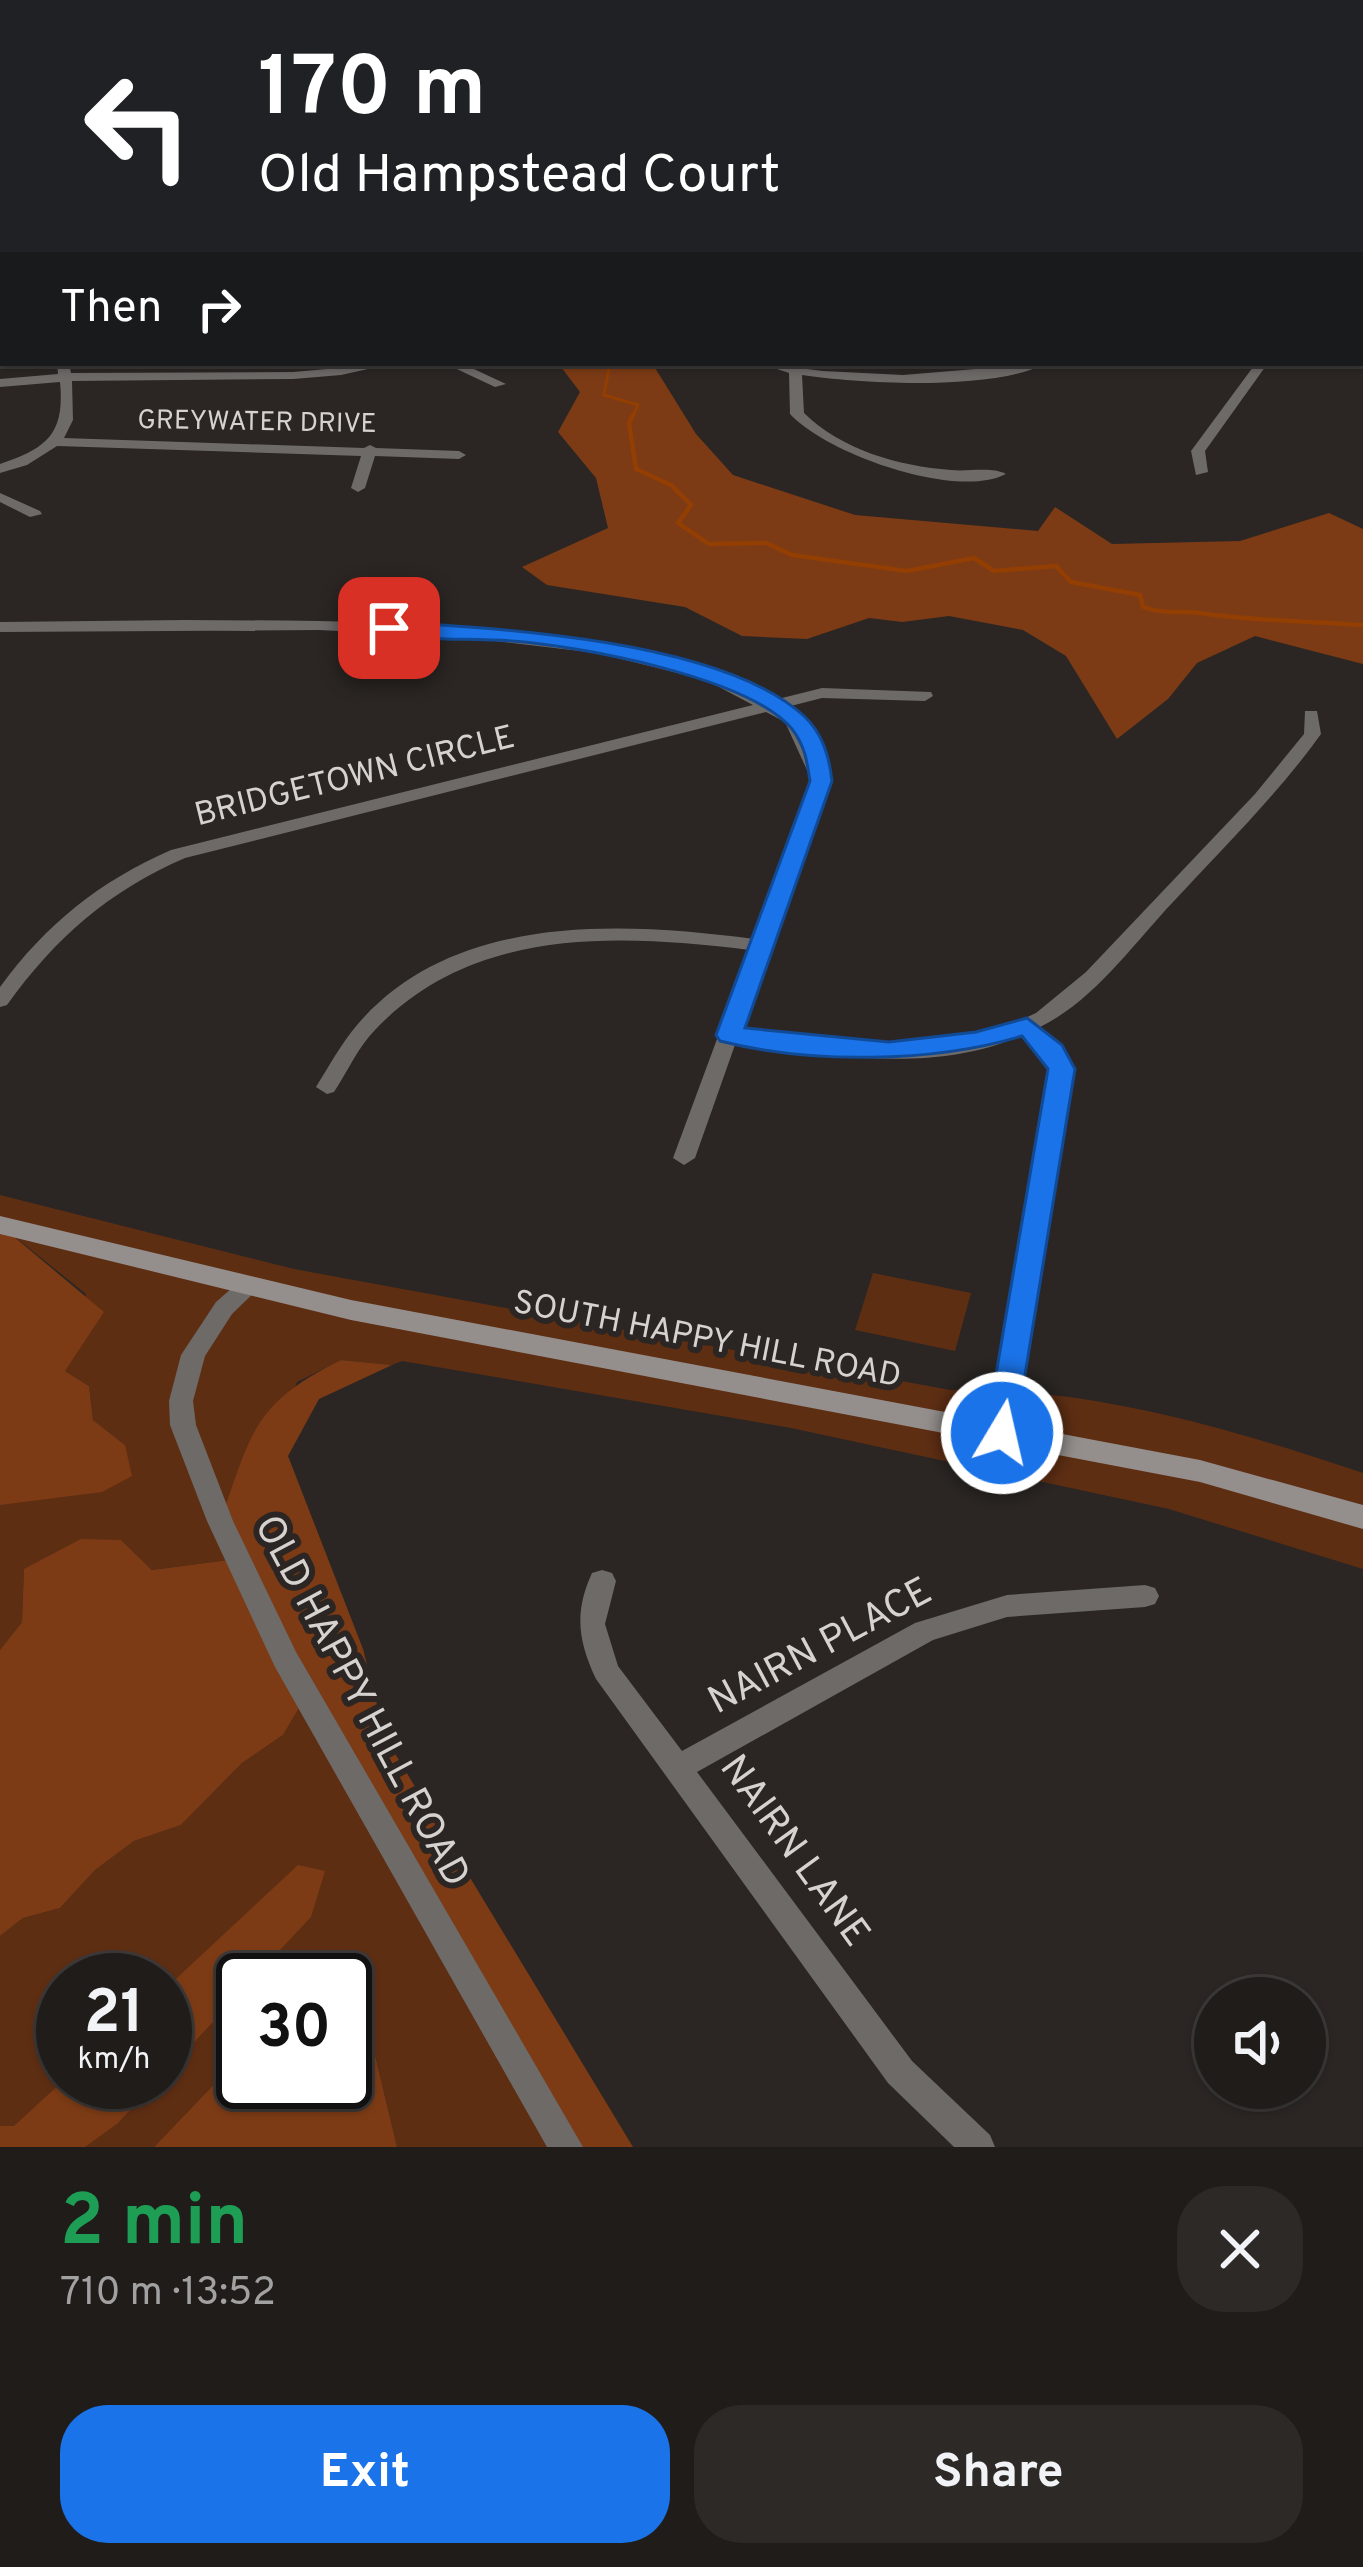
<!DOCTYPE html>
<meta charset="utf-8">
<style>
:root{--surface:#201c1a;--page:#2d2927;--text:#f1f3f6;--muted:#a2a1a2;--line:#3d3a39;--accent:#1a73e8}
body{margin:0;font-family:Overpass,sans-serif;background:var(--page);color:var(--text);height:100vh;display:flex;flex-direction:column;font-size:45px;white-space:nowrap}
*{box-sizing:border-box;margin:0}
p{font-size:39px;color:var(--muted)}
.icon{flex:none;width:66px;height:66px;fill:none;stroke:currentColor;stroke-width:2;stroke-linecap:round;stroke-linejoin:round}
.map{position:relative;height:2147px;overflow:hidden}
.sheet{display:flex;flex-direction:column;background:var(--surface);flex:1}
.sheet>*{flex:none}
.hud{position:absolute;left:0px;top:0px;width:1365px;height:366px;box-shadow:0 3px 9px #0004,0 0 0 3px var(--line);background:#202124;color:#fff;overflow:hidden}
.buttons{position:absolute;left:1194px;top:1977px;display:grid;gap:24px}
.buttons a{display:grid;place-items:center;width:132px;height:132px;border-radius:50%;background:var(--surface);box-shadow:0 3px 9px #0004,0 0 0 3px var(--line);font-size:60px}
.speed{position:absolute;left:36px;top:1953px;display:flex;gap:24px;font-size:60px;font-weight:700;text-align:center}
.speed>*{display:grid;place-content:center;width:156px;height:156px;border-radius:50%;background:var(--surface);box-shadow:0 3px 9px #0004,0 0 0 3px var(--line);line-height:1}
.speed small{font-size:30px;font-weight:400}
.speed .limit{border:6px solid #111;border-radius:18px;background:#fff;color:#111}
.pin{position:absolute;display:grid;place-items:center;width:102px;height:102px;color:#fff;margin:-51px;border-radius:24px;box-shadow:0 6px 18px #0006}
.me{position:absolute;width:132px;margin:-66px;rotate:9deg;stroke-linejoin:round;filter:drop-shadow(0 0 9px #0008)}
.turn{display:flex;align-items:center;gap:42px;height:252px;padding:0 60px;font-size:54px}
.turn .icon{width:156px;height:156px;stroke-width:2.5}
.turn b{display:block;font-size:84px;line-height:102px}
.then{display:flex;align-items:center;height:114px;padding:0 60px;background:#0003;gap:24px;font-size:45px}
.round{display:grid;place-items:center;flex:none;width:126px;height:126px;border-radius:48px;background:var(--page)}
.summary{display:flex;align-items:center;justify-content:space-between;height:204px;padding:0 60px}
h1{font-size:72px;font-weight:700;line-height:90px;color:#1e9e55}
.primary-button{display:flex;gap:24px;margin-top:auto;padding:24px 60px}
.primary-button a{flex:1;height:138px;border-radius:48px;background:var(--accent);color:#fff;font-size:48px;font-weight:700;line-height:138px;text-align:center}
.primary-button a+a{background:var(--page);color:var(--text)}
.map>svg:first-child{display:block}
.green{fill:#5e2e13;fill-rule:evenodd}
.forest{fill:#7c3b15}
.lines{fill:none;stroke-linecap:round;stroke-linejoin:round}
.stream-far1{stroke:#933e02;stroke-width:3}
.stream{stroke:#933e02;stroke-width:4.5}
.street{fill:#6d6a68;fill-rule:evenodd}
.secondary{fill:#948f8d;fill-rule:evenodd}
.route{fill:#1a73e8;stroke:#114b97;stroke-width:3}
.labels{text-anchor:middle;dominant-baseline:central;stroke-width:12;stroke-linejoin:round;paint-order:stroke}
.far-street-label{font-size:27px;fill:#d5d2d0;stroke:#2b2623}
.street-label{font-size:33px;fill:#d5d2d0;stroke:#2b2623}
.near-street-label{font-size:39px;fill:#d5d2d0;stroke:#2b2623}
</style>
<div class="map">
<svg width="1363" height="2147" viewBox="0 0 1363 2147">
<rect width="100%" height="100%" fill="#2b2623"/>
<path class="green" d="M0,1195l294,74 656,121c142,-3 279,38 413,83v96l-194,-60 -378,-81 -389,-67 -10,4 -51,-5 -44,22 -61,177 -84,11 -31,-30 -97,29 -2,53 -22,28v-145l125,-60 -32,-25 -4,-34 -24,-15 21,-77 -86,-69z
M873,1273l98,20 -16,58 -100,-21z
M306,1696l260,451h-169l-37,-155 -15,-12 -13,-1 -89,1v74l-89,93h-154v-211l23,-18 37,-10 35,-38 39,-29 47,-16 61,-62 41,-28zM63,1980h102v102h-102z"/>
<path class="forest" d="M300,0h1063v25l-1,-22z
M558,363h94l44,71 37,41 122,40 183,16 17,-24 57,37 128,-3 89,-28 34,16v135l-108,-28 -58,27 -29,36 -51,40 -51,-83 -43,-26 -74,-14 -47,6 -33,-4 -62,21 -65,-3 -57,-29 -138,-22 -25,-18 86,-39 -12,-50 -38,-46 22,-40z
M0,1225l104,87 -39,59 24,15 4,34 32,25 7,31 -30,16 -102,13z
M341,1360l51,5 -73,34 -31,57 75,193 22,88 248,410h-67l-261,-449 -22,37 -41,28 -61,62 -47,16 -39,29 -35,38 -37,10 -23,18v-286l22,-28 2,-53 57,-30 40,1 31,30 84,-11 -16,-38c32,-88 32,-117 121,-161z
M298,1865l27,6 -14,46 -59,63h-9v10l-78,83v-84z
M345,1985l15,7 37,155h-243l89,-93v28h102z
M63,2081v1h93l-38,41 -33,24h-85v-21h14z"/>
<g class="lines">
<path class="stream-far1" d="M610,363l-6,32 34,10 -6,13"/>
<path class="stream" d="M633,415l-4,8 7,46 35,16 20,20 -13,18 31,21 57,-1 26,12 115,16 67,-13 20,13 62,-5 15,16 69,13 3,12c22,8 35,3 57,6 50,8 109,8 163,12"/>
<path class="street" d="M558,0h9l2,3h-9z
M691,0l8,3 -22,-2 1,-1z
M845,0h9l2,3h-9z
M952,0h9l2,3h-9z
M0,20h3v6h-3z
M1362,39h1v6h-1z
M0,82h3v6h-3z
M1363,222v8h-1v-8z
M0,229h3l-3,7z
M1362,339h1v8h-1z
M57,363h12l2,10 222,-1 102,-9 -54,12 -48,4 -221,2 1,39 -9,18 300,10 6,-3 6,3 83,3 7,4 -7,4 -84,-3 -10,32 -7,4 -7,-4 10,-32 -304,-10 -30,19 -27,8v-9c47,-16 65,-30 60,-82l-60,5v-8l58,-5z
M444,363h17l45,21 -11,3z
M759,363l64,8 80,4 144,-12c-53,28 -185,21 -245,12l2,38c38,37 94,53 147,57 17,2 41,-4 55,4 -50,26 -179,-20 -216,-60l-1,-41z
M1256,363h12l-63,88 3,21 -12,3 -5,-24z
M0,493l40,18 2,3 -12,3 -30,-15z
M185,620c175,1 359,-1 528,51 20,7 39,20 57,30l52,-13 109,4 2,4 -8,5 -103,-3 -39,10 17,11 30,62 -58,162 2,3 -33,84 106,13h84l70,-14 35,-16 50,-41 169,-178 49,-60 1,-23h12l4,23c-43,60 -96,112 -147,167 -41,43 -79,99 -134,126l20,18 11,24 -60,371 -9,3 -9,-3 -4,-7 62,-364 -7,-16 -20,-19c-87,41 -197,22 -288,8l-41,116 -11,7 -11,-7 77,-208c-131,-16 -277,-24 -375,80 -17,17 -27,41 -41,62l-7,2 -11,-7c13,-21 25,-43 41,-62 96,-113 264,-103 397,-86l58,-158 -27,-59 -19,-10 -581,146c-76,33 -130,80 -178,147l-7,2v-20c46,-63 100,-106 171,-137l582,-145 -47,-25 -109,-27 -136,-16 -142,-7 -319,2v-10z
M248,1279l8,2 4,6 -28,27 -27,42 -12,45 3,24 37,96 63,131 287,495h-36l-272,-480 -68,-146 -37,-96 -1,-24 12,-46 35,-53 24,-21z
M602,1570l10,3 4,8 -11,43 13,42 64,85 233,-128 92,-28 138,-10 10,3 4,8 -4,8 -10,3 -138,10 -74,23 -236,132 215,289 78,74 5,12h-41l-66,-64 -292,-404c-18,-38 -22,-67 -4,-106z"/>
<path class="secondary" d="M0,1216l351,84 849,160 163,45v24l-163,-47 -849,-162 -351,-86z"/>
</g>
<path class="route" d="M389,622c110,6 332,18 415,94 19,18 25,40 28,65l-87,247 144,14 87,-10 51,-14 35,27 13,24 -61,373 -12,4 -16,-13 62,-364 -26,-33c-89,27 -212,28 -302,5l-4,-6 94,-254c-3,-20 -5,-35 -18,-52 -44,-52 -212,-83 -280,-88 -43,-3 -89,0 -130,-8l-3,-5z"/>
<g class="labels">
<g class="far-street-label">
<text transform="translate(257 423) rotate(1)">GREYWATER DRIVE</text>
</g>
<g class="street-label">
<text transform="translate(355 778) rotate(-14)">BRIDGETOWN CIRCLE</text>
<text transform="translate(707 1341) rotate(11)">SOUTH HAPPY HILL ROAD</text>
</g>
<g class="near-street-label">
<text transform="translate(821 1648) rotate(-28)">NAIRN PLACE</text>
<text transform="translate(360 1702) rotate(62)">OLD HAPPY HILL ROAD</text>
<text transform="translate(793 1852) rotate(54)">NAIRN LANE</text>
</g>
</g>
</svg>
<div class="buttons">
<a><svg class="icon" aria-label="sound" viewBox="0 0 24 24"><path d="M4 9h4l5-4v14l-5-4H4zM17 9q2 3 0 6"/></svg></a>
</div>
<div class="speed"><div>21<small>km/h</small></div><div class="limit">30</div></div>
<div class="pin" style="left:389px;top:628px;background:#d93025"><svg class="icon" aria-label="arrive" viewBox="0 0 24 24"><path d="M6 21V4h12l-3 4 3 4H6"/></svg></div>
<svg class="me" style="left:1002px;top:1433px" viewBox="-20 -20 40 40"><circle r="17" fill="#1a73e8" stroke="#fff" stroke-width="3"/><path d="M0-11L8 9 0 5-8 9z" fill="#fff"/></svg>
<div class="hud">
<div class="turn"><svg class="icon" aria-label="left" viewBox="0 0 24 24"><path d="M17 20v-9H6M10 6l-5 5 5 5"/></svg><div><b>170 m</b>Old Hampstead Court</div></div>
<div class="then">Then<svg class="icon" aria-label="right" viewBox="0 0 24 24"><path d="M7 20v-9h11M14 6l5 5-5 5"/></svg></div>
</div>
</div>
<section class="sheet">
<div class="summary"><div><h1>2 min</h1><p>710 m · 13:52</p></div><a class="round"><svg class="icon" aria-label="close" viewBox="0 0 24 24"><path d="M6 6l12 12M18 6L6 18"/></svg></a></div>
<div class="primary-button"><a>Exit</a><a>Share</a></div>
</section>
